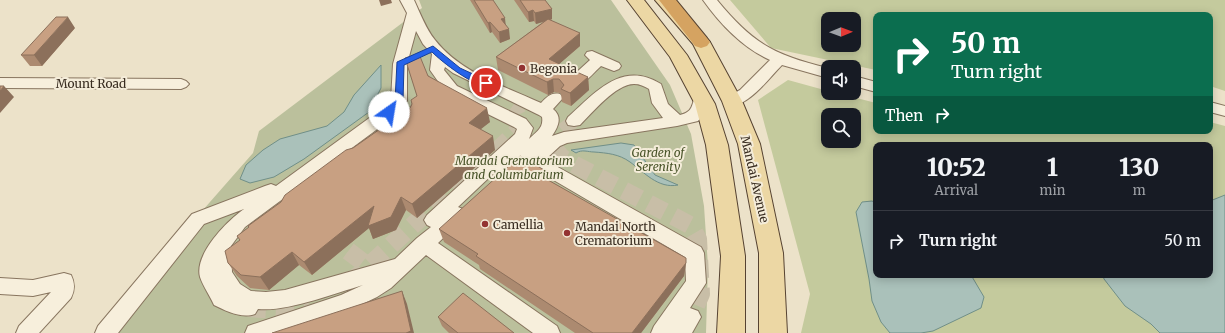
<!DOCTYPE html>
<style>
:root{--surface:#171b24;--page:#242831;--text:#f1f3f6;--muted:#9ea1a6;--line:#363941}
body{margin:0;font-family:Merriweather,serif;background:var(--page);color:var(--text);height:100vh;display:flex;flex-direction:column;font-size:15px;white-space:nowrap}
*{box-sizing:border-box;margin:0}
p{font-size:13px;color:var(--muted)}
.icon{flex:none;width:22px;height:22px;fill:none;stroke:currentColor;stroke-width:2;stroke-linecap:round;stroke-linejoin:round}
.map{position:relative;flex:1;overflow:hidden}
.details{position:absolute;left:873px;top:142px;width:340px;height:136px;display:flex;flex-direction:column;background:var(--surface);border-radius:8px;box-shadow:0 2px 10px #0003}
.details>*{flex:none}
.guide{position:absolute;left:873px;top:12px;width:340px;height:122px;border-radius:8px;box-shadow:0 2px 10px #0003;background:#0b6e4f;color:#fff;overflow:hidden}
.needle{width:26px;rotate:89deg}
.controls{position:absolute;left:821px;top:12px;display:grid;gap:8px}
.controls a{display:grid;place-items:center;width:40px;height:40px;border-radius:8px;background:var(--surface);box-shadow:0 2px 10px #0003;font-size:20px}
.pin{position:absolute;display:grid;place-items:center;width:34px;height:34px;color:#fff;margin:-17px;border:2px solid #fff;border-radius:50%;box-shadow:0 1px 4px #0007}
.me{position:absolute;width:44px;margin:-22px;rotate:32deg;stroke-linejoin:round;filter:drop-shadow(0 0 3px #0008)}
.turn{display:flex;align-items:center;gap:14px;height:84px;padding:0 12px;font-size:18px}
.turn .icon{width:52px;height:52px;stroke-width:2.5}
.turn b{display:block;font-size:28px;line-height:34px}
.then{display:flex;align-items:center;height:38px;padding:0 12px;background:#0003;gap:8px;font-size:15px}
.eta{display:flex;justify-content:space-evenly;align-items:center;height:68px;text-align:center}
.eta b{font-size:24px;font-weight:800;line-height:28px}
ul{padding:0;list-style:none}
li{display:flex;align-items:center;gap:12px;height:60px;padding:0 12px;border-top:1px solid var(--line)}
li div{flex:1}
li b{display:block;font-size:15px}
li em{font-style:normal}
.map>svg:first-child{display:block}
.green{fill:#c4ca9d;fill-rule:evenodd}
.cemetery{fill:#bbc09c}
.water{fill:#aac1ba;stroke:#708f88}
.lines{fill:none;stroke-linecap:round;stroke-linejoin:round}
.minor-tunnel-far1{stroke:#c8bea7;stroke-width:14;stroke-dasharray:14 8;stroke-linecap:butt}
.minor-tunnel{stroke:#c8bea7;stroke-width:18;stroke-dasharray:18 10;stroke-linecap:butt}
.minor-casing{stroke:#88755f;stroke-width:2}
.major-casing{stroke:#564332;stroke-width:2}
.highway-casing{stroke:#564332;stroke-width:2}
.minor{fill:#f7efdc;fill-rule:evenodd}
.major{fill:#ecd7a4;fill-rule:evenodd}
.highway{fill:#d5a361;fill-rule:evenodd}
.wall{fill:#ac8a70}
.shaded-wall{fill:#8c705b}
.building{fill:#c8a082;stroke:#8c705b}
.route{fill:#2563eb;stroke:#184099}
.poi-dot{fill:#933332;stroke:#f4ecd9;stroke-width:1.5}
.labels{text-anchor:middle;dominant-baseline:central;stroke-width:4;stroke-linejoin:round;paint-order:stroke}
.poi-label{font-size:12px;fill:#392d21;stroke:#f4ecd9;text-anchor:start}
.street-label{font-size:12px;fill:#392d21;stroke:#f4ecd9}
.park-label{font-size:12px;font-style:italic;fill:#495429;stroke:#f4ecd9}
</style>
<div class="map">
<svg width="1225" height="333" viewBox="0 0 1225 333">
<rect width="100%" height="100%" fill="#ece2c9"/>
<path class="green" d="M730,0h495v91l-15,-5v-71h-334v55l-105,-22zM828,19h26v26h-26z
M788,80l40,11v2h9l39,10v28h106l13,3 30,-3h185v-9l15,4v207h-424l9,-39 -52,-194zM828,115h26v26h-26zM876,145h334v130h-334z"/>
<path class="cemetery" d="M419,0h192l59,85 21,49 13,72 4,60 -2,67h-611l158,-180 6,-22 163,-123z"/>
<path class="water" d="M381,65v23l-12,24 -65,47 -30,18 -24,6 -10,-4 6,-14 17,-15 17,-11 47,-13 17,-14 10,-17z
M621,143l13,2 21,30 23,10c-20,4 -34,-13 -48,-23 -11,-8 -23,-9 -36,-10 -6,0 -12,-3 -18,1l-5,-3z
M1225,195v138h-65l-9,-9 -26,-18 -21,-27 -1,-4h107v-74z
M872,201l4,2v72h95l13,22 -3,11 -48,23 -12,2h-31l-9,-11 -9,-21 -3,-22 -13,-67 6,-10z"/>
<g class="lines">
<path class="minor-tunnel-far1" d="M497,148l19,-18 6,-10 -3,-6 -8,-6
M553,148v-10l21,-17"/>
<path class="minor-tunnel" d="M553,147l9,11 128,67 8,14 3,55 -10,23
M326,234l42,32
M350,283l148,-136
M248,308l29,2 31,-10"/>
<defs>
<path id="minor" d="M400,0h14c6,13 12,29 21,40 26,33 69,46 106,63 6,-6 10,-11 19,-9l3,4 -10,11c10,8 5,18 -1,27l12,-4 99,-14 -11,-15 -3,-14c-5,-3 -9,-5 -15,-5 -18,0 -42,29 -54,41l-6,1 -6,-1 -2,-4 2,-4c28,-25 54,-57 93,-33l7,20 12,11c15,-4 10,-10 17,-21l5,-1 5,1 3,4 -1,10 -11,13 -21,5 -110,17 -7,3 -13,12v3l154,86 3,6 2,30 -16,25 8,3 3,6 -9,16h-41l3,-7 32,-45 -1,-24 -152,-89 -2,-4v-7c-10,8 -20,24 -34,19l-2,-4 -37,35 5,2 3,5 -3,5 -25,24 119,83 3,7h-27l-107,-78 -35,33 -14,9 -23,11 -72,25h-37l3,-7 93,-31 22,-10c-30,9 -76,27 -105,24l-3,5c-13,5 -29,-3 -41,-9 -4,-9 -11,-19 -14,-28 -6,-23 27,-56 44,-68l-40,15 -86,109h-23l3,-7 94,-112 73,-28 6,-2 5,2 107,-78 8,-8 2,-36 14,-51zM416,31l7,13 9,10 -2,16 17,24 67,33 3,2 -2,5 -88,81 -3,5 3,5 4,2 -14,11 -22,21 -110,31 -19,2 -15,-1 -11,-7 -8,-12 -1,-26 14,-19 150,-111 12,-15v-37zM445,67l8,6 86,42 3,2c2,11 -6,15 -13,22l4,-11 -7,-9 -69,-33 -13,-16z
M703,0h14c35,43 57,55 111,68v10l-46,-13c-13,13 -36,45 -55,40l-3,-4 3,-4 13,-7 30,-30c-27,-12 -50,-36 -67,-60z
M592,51l27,12 2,3 -2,3 -5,2 -13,-5c-9,8 -20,24 -33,20l-3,-3 3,-3 22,-20 -5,-5 2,-3z
M854,76l22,6v10l-22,-6z
M0,78l181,1 5,2 3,3 -3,3 -5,2 -181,-1z
M1210,102l15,4v10l-15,-4z
M64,273l7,2c4,8 4,15 0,23l-32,35h-23l3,-7 32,-34 -18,4 -33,-2v-16l33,2z"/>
<path id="major" d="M627,0h17l43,55 28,49 13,41 17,111v77h-28l4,-77 -15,-111 -11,-41 -25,-47z
M655,0h17l38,42 32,59 18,43 23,109 4,80h-28v-80l-21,-109 -16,-43 -29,-57z"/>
<path id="highway" d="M659,0h17l31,38 3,4 -3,4 -6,2 -6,-2z"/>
</defs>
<use href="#minor" class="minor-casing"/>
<use href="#major" class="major-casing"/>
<use href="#highway" class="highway-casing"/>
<use href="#minor" class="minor"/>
<use href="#major" class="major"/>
<use href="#highway" class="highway"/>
</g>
<path class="wall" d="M470,0h23l13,25 4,14 -10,4 -8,-11 -2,1z
M514,0h31l7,9v10l-1,1 29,26 -21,18 8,10 21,3 1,13 -18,16 -9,-4 -1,-8 -1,-1 -6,-1 -6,3 -50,-25 -2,-13 47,-35 -7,2 -2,-3 -5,1z
M75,28l-33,38h-12l-9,-11z
M405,58l85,64 -10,7 15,21 -78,68 -11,-8 -10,20 -23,9 -4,-11 -57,47 -13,-10 -30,25 -19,-2 -13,-12 -9,-13 12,-23 9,-13 -1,-1 33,-24 72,-54 57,-40 7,-12z
M547,179l139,84 -2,13 -43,57h-66l-95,-64 -1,-4 -35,-23 -5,-13z
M438,317l76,16h-65l-7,-7z"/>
<path class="shaded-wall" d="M379,0h12l1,3 -11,3z
M552,9v10l-16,5 -1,-11z
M533,10l1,11 -5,1 -1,-10z
M68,17l7,11 -33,38 -8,-11z
M505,18l1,10 -5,-9z
M490,22l2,10 -2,1 -2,-10z
M509,29l1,10 -10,4 -1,-11z
M580,33v13l-30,26 -1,-13z
M566,67v13l-3,-10z
M588,77l1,13 -18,16 -1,-13z
M553,79l1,13 -6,3 -1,-13z
M4,86l10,11 -14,16v-22z
M487,108l3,14 -19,15 -2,-14z
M493,136l2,14 -78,68 -5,-14z
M546,171l2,13 -7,-8z
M401,197l5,13 -10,20 -23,9 -4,-11 -57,47 -8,-13 70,-56z
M292,252l7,13 -30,25 -9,-13z
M686,263l-2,13 -43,57h-9z
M402,291l5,13 7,29h-8z"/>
<path class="building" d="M474,0h19l12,18 -4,1 8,10 -10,3 -9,-10 -2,1z
M520,0h25l7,9 -17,4 -2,-3 -5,2z
M56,17h12l-34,38h-13z
M548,19l32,14 -31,26 17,8 -3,3 4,4 12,-1 9,4 -18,16 -9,-4 3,-4 -5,-6h-6l-6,3 -51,-25z
M419,54l9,22 59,32 -18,15 24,13 -81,68 -11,-7 -10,20 -23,9 6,-20 -70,56 -12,-10 -32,25 -19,-2 -13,-12 -3,-12 15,-11 -3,-4 12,-9 -1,-1 33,-24 4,-7 61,-45 7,-2 57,-40 2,-4 -1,-4 6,-4 -12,-38z
M0,86h4l-4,5z
M520,156l26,15 -5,5 145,82v5l-54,70h-39l-117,-77 2,-2 -39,-25z
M402,291l9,40 -5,2h-134z
M463,293l51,40h-56l-20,-16z"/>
<path class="route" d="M433,46l27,22 28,13v4c-13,3 -46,-23 -56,-33l-28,13 -1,36 -11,13h-6l-1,-2 10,-11 2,-39z"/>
<g class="poi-dot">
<circle cx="522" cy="68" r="4"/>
<circle cx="485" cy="224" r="4"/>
<circle cx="567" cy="233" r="4"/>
</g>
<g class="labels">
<g class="poi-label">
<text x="530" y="68">Begonia</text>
<text x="493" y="224">Camellia</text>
<text x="575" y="226">Mandai North<tspan x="575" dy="14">Crematorium</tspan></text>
</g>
<g class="street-label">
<text x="91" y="83">Mount Road</text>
<text transform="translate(755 179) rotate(77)">Mandai Avenue</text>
</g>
<g class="park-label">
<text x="658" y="152">Garden of<tspan x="658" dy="14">Serenity</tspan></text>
<text x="514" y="160">Mandai Crematorium<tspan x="514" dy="14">and Columbarium</tspan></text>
</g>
</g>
</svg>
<div class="controls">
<a><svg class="needle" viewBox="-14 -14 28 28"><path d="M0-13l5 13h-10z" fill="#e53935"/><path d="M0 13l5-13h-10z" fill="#9ea1a6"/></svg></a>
<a><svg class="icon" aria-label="sound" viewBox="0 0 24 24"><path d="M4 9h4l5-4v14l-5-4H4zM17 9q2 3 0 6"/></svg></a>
<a><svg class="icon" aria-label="search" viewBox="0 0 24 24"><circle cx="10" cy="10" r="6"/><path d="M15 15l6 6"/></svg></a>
</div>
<div class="pin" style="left:486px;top:83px;background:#d93025"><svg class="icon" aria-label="arrive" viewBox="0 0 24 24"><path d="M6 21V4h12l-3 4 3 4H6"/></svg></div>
<svg class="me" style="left:389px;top:112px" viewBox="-20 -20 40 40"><circle r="19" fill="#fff"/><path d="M0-13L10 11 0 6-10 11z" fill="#2563eb"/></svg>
<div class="guide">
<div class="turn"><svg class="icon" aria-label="right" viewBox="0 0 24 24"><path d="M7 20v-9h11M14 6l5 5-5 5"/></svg><div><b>50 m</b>Turn right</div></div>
<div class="then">Then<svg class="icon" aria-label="right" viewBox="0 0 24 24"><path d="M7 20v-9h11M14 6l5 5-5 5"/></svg></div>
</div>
<section class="details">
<div class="eta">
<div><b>10:52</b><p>Arrival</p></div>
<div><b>1</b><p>min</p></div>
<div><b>130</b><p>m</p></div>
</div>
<ul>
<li><svg class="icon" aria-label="right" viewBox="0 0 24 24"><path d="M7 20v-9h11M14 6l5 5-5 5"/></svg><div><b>Turn right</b></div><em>50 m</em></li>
</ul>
</section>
</div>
